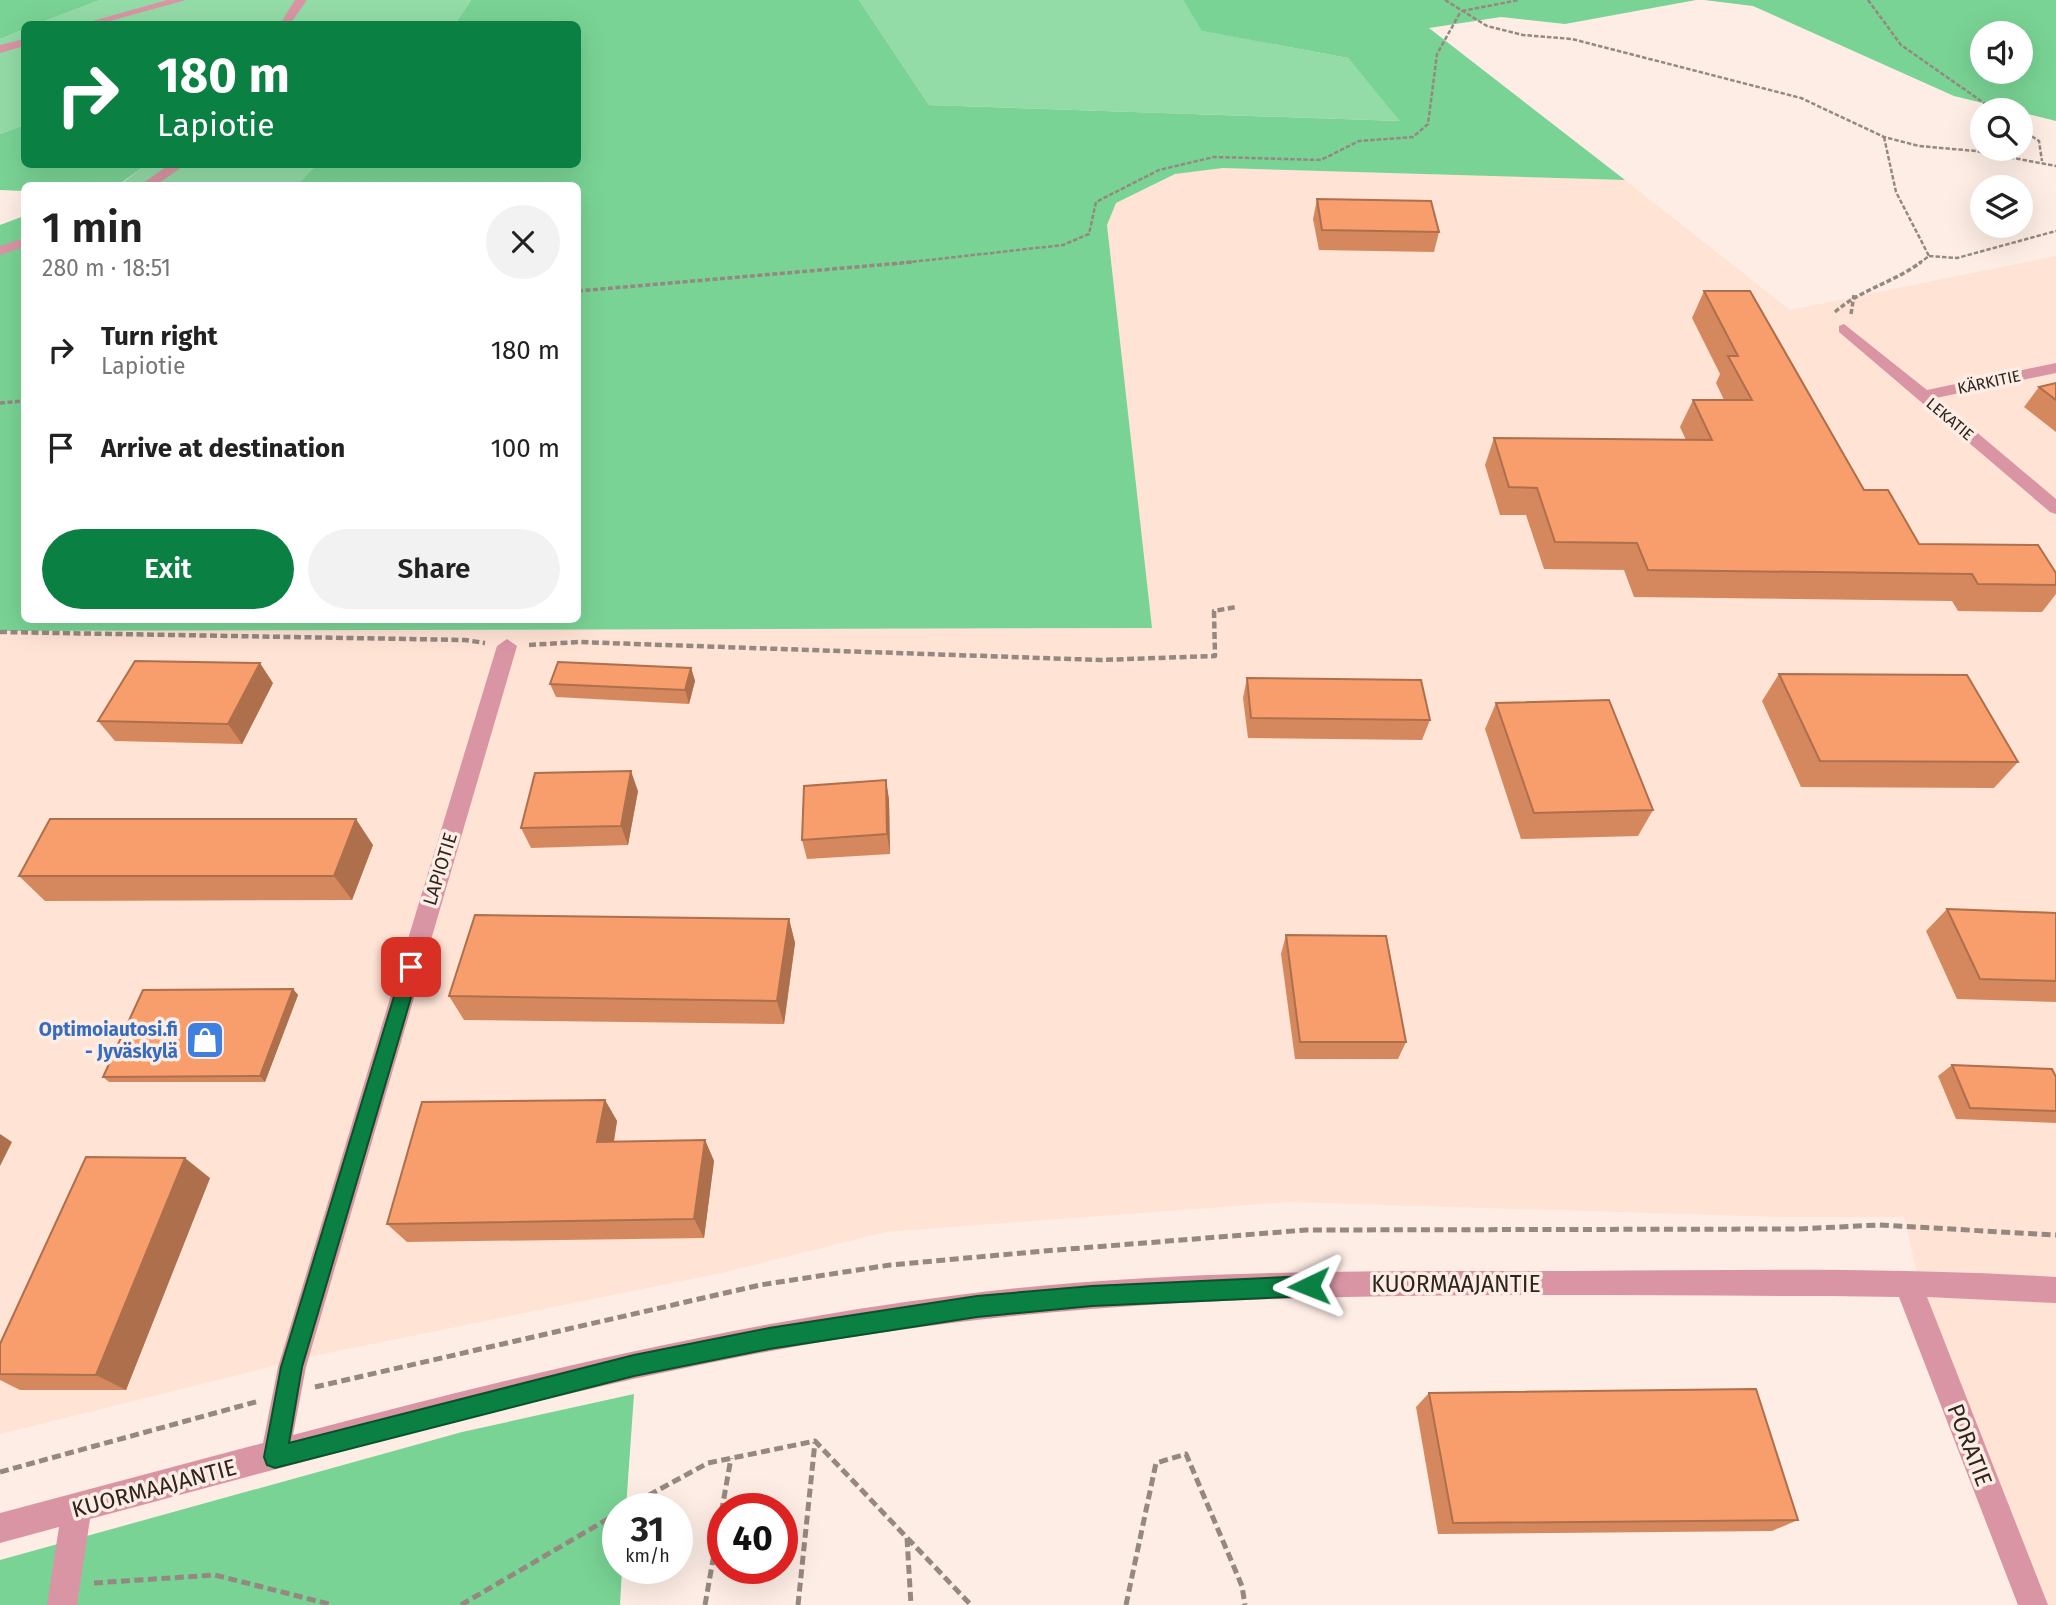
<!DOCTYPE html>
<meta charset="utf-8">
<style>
:root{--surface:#fff;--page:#f2f2f2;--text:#222;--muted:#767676;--accent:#0b8043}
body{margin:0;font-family:"Fira Sans",sans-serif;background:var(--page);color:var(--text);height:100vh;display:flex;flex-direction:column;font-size:26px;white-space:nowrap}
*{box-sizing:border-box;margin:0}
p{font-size:23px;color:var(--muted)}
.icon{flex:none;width:38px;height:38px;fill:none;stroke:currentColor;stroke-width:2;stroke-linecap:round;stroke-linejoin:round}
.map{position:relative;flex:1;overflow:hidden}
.side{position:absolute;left:21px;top:182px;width:560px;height:441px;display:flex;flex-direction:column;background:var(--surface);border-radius:10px;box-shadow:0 7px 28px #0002}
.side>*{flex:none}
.top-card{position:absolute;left:21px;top:21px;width:560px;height:147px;border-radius:10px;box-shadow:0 7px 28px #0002;background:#0b8043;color:#fff;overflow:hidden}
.controls{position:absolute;left:1970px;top:21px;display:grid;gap:14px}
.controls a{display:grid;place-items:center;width:63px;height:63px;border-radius:50%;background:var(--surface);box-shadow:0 7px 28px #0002;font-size:35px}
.speed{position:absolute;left:602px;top:1493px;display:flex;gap:14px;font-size:35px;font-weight:700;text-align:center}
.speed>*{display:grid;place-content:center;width:91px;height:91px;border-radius:50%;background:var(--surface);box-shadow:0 7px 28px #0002;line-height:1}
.speed small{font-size:18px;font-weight:400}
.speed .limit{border:10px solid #d22;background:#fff;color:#111}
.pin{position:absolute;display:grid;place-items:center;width:60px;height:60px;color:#fff;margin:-30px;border-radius:14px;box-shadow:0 4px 10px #0006}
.me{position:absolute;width:77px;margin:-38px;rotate:268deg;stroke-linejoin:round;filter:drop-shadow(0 0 5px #0008)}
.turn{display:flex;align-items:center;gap:24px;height:147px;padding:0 21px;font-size:32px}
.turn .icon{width:91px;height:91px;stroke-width:2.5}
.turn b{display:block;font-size:49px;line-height:60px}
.round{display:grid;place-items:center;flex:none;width:74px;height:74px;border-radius:37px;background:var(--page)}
.head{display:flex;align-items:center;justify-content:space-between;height:119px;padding:0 21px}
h1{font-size:42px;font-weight:600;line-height:52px}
.primary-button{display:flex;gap:14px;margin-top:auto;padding:14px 21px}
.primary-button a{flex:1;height:80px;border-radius:42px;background:var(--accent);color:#fff;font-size:28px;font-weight:600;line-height:80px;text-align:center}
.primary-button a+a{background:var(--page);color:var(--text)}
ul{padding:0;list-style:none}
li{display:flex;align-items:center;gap:21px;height:98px;padding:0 21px}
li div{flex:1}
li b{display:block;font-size:26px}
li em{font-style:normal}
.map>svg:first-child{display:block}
.built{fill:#ffe3d5}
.green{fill:#93dba7}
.forest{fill:#79d394;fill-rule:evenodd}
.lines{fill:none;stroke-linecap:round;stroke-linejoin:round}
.path-far3{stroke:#958881;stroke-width:2.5;stroke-dasharray:4.5 2;stroke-linecap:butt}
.path-far2{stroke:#958881;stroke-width:3.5;stroke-dasharray:5 2.5;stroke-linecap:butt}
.path-far1{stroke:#958881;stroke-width:4.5;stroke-dasharray:7 3.5;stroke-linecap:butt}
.path{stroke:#958881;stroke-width:5;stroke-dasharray:9 4.5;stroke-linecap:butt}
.minor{fill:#d995a3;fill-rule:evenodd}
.wall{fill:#d5885d}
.shaded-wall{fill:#ae6f4c}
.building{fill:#f89e6c;stroke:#ae6f4c;stroke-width:2}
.route{fill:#0b8043;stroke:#07532c;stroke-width:2}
.labels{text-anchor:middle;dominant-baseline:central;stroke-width:7;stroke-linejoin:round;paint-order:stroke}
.far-street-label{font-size:16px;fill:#2f2520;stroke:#fdede5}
.street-label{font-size:19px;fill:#2f2520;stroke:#fdede5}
.shop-label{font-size:19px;font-weight:bold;fill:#366cbe;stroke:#fdede5;text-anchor:end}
.near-street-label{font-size:23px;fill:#2f2520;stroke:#fdede5}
</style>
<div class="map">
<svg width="2056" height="1605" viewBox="0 0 2056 1605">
<rect width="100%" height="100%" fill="#fdede5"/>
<path class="built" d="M1223,168l402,12 165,130 266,-54v1349h-11l-127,-328 -14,-60h-120l-495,-15 -404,30 -164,41 -403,82 -318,79v-803l1151,-3 -44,-403 9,-22 59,-29z"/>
<path class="green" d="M100,0h371l-16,24h-418z
M859,0h324l20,31 145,27 53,63 -472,-16z
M24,29v96l-24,9v-95z
M146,165h170l-19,20 -179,1z"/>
<path class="forest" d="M0,0h100l-63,24h-13v5l-24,10z
M471,0h388l70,105 471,16 -52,-63 -146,-27 -19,-31h513l-131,24 -64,-7 -72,11 196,152 -402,-12 -48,6 -59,29 -9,22 45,403 -1152,3v-406l24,-9v404h554v-434l-281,-1 19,-20 262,-1v-140h-123z
M1704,0h352v121l-102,-25 -201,-90zM1983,33h38v39h-38z
M24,125v39l122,1 -28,20 -94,1v5l-24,-1v-56z
M634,1394l-8,114h-8v60h4l-2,37h-620v-45l462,-128z"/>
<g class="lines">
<path class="path-far3" d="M1445,0l42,26 36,9 49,4 229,59 83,39 35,9 57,5 80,15
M1868,0l33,45 93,65
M1462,11l57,-11
M2021,129l18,12 3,20
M1884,137l12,55 33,64 -11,8
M1929,256l28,2 99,-27
M893,264l170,-19 26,-11 7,-32 63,-32 55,-13 107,3 38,-19 54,-4 15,-13 9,-70 24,-43"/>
<path class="path-far2" d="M578,291l335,-29
M1835,312c26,-23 58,-29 86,-50
M1851,314l3,-19
M0,403l24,-2"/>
<path class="path-far1" d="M0,632l465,8 20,3
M529,645l49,-3 522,18 115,-4 -1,-45 22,-4"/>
<path class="path" d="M315,1387l445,-102 130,-20 154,-14 262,-21 491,-1 82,-4 177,10
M0,1472l259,-71
M625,1508l83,-45 107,-22 156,164
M907,1538l4,67
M94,1583l121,-8 118,30
M461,1605l157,-92
M705,1605l26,-147
M798,1605l17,-163
M1126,1605l30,-142 30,-9 56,132 3,19"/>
<path class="minor" d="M167,0h19l-87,24h-17z
M295,0h12l-17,24h-10z
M24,39v7l-24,7v-8z
M170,164h16l-31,22h-16z
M24,238v9l-24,8v-9z
M1844,324l83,66 129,-27v10l-120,25 120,101v15l-6,-2 -211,-180v-6z
M507,639l10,7 -211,721 -13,68c219,-58 440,-112 665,-140 203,-26 410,-24 616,-24 161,-1 321,-4 482,6v26l-129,-6 121,308h-30l-119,-308 -73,-1c-282,0 -568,-8 -849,24 -302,34 -595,122 -887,199l-13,86h-30l12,-78 -59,16v-30l263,-70 15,-76 219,-721z"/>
</g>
<path class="wall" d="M1317,199l122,33 -5,20 -115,-2 -6,-31z
M1704,291l160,199 55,54 137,29v21l-14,18 -84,-1 -6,-10 -318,-4 -10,-27 -80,-1 -18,-54h-26l-15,-50 9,-27 192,2 -6,-13 13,-27h31l-8,-17 4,-9 -28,-56z
M2056,383v49l-32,-25 15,-20z
M691,668l4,13 -6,23 -133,-7 -6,-13z
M1779,674l239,88 -24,26 -193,-1 -39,-86z
M1247,678l183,42 -8,20 -174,-2 -5,-40z
M273,683l-31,61 -127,-3 -17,-20z
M1496,703l157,107 -15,26 -117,3 -36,-110z
M886,780l3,20 1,54 -83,5 -5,-19z
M638,791l-10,54 -97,3 -10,-20z
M373,845l-21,55 -307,1 -26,-25z
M1947,909l109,4v89l-99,-3 -31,-68z
M789,919l6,24 -11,81 -320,-4 -15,-24z
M1286,935l120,107 -8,17h-103l-14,-105z
M293,989l5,6 -33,87h-156l-6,-5z
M1952,1065l104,12v46l-100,-4 -18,-43z
M605,1100l12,21 -3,21 91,-2 9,21 -10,77 -297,4 -20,-18z
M210,1178l-84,212h-106l-20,-10v-36z
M1429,1393l369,127 -26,11 -334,3 -22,-127z"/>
<path class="shaded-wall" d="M260,663l13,20 -31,61 -14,-20z
M691,668l4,13 -6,23 -4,-14z
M631,771l7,20 -10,54 -7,-19z
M886,780l3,20 1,54 -3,-20z
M356,819l17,26 -21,55 -18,-24z
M789,919l6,24 -11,81 -7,-23z
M293,989l5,6 -33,87 -5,-6z
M605,1100l12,21 -7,42 -13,-21z
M0,1134l12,8 -12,24z
M705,1140l9,21 -10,77 -10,-19z
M185,1158l25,20 -84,212 -30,-15z"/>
<path class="building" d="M1317,199l114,2 8,31 -117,-2z
M1704,291h46l114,199h24l31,54 119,1 18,28v12l-78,-1 -6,-10 -324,-4 -11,-27 -82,-1 -18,-54 -28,-1 -15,-49 218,2 -19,-40h59l-24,-44h10z
M2056,383v17l-17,-13z
M135,661l125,2 -32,61 -130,-3z
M558,662l133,6 -6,22 -135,-6z
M1779,674l188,1 51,87 -198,-1z
M1247,678l174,2 9,40 -179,-2z
M1609,700l44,110 -119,3 -38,-110z
M631,771l-10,55 -100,2 14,-55z
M886,780l1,54 -85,6 2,-54z
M50,819h306l-22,57h-315z
M1947,909l109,4v68l-76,-2z
M475,915l314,4 -12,82 -328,-5z
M1286,935l100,1 20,106h-106z
M293,989l-33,87 -157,1 40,-87z
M1952,1065l100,4 4,8v34l-86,-3z
M605,1100l-8,42 108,-2 -11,79 -307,5 35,-122z
M86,1157l99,1 -89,217 -96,-1v-30z
M1756,1389l42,131 -345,3 -24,-130z"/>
<path class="route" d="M411,959l9,8 -118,400 -13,76 345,-88 135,-27 208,-32 115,-10 217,-10 7,3 3,7 -3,7 -7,3 -217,10 -115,11 -208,32 -135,27 -359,92 -8,-3 -3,-8 17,-90 122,-400z"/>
<defs>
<symbol id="shop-square" viewBox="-11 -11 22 22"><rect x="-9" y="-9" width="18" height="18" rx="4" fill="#3f7fe0" stroke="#fdede5"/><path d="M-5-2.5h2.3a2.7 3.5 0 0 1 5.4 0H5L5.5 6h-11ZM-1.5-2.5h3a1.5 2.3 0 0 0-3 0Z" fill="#fff"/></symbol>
</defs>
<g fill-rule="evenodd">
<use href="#shop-square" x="183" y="1018" width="44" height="44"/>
</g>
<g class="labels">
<g class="far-street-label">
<text transform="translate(1989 382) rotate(-12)">KÄRKITIE</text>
<text transform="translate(1950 419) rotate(40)">LEKATIE</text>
</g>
<g class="street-label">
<text transform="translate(440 869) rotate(-73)">LAPIOTIE</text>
</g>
<g class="shop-label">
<text x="178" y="1029">Optimoiautosi.fi<tspan x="178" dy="22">- Jyväskylä</tspan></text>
</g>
<g class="near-street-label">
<text x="1456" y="1284">KUORMAAJANTIE</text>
<text transform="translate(1970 1445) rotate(69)">PORATIE</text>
<text transform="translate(154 1488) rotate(-15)">KUORMAAJANTIE</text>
</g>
</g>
</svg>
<div class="controls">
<a><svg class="icon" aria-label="sound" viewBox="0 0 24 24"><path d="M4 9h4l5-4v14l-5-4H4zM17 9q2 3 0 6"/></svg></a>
<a><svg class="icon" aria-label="search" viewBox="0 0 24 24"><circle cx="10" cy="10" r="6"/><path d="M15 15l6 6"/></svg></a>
<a><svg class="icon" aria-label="layers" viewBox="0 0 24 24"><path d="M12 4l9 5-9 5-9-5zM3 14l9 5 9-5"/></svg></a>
</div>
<div class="speed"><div>31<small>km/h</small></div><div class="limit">40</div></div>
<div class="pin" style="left:411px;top:967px;background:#d93025"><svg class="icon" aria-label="arrive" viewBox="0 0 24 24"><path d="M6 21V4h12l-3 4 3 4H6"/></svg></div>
<svg class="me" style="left:1309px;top:1286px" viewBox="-20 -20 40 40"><path d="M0-17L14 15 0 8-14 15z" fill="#0b8043" stroke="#fff" stroke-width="4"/></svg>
<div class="top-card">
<div class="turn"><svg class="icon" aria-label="right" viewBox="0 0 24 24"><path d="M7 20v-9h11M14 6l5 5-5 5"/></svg><div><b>180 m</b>Lapiotie</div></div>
</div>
<section class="side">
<div class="head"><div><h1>1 min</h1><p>280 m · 18:51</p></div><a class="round"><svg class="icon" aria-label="close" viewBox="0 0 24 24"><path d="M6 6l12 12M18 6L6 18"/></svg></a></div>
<ul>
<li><svg class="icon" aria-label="right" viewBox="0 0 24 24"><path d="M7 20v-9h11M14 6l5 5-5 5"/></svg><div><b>Turn right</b><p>Lapiotie</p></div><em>180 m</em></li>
<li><svg class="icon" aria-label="arrive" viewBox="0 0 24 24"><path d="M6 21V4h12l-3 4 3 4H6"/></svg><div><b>Arrive at destination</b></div><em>100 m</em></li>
</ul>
<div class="primary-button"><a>Exit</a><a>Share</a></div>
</section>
</div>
